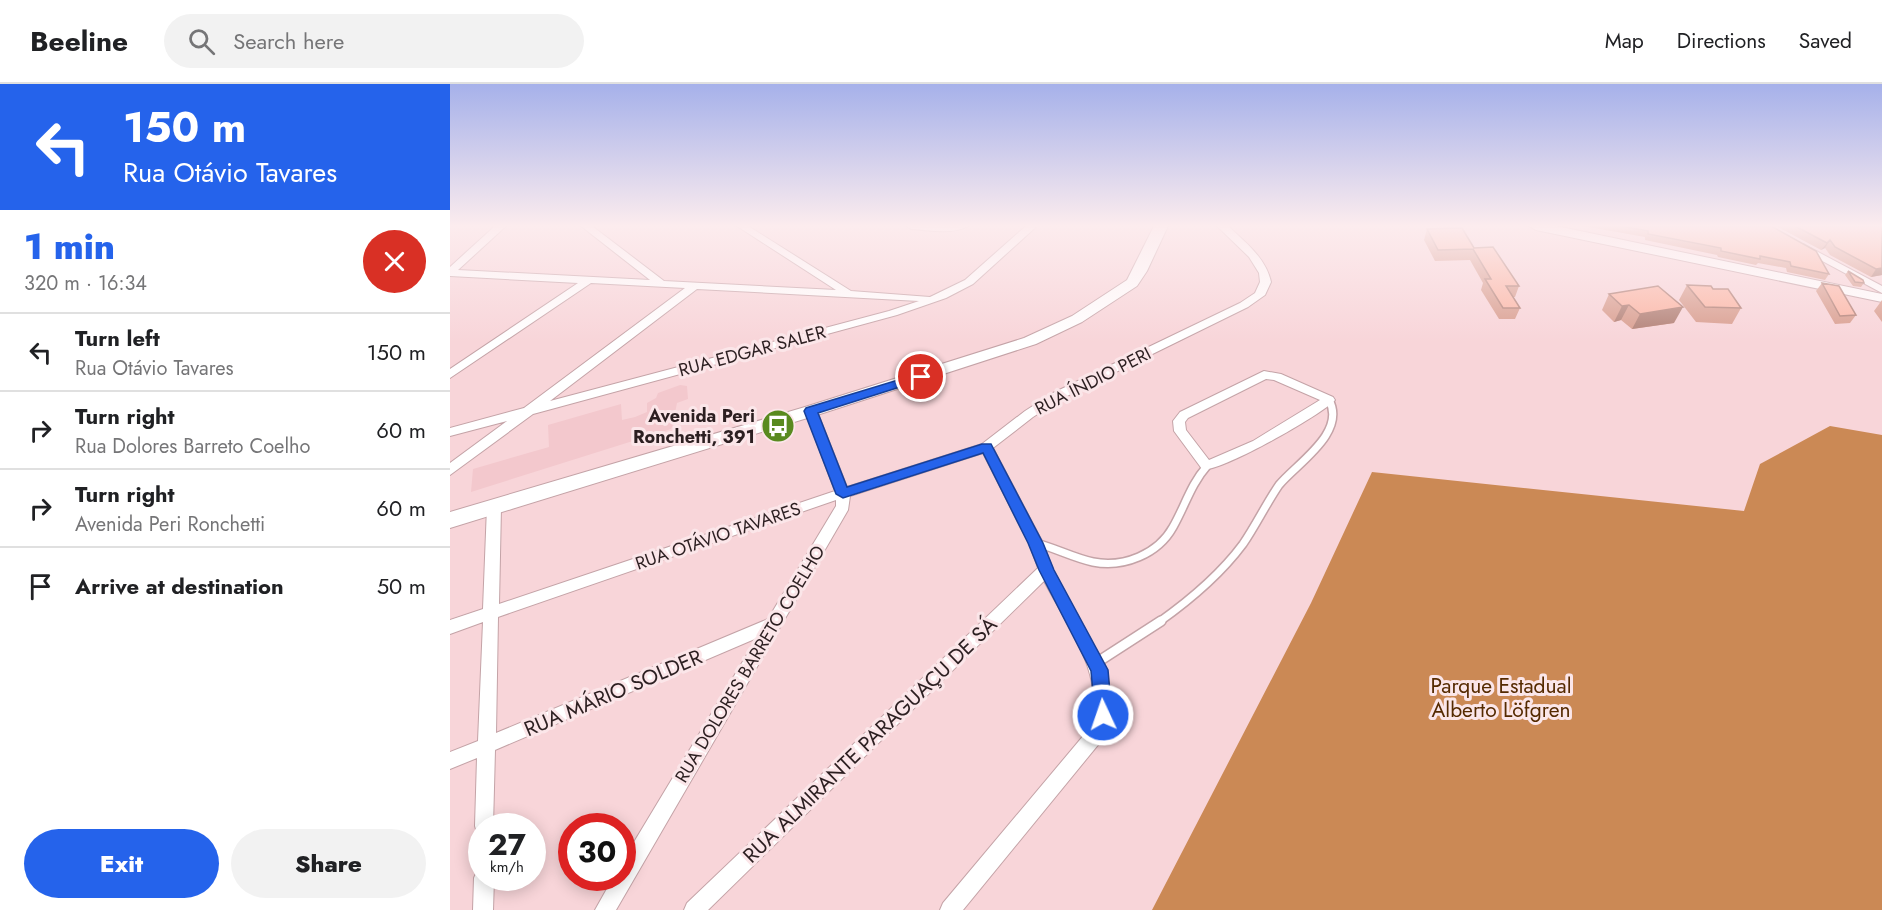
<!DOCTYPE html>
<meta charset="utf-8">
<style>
:root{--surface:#fff;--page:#f2f2f2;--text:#202124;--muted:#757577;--line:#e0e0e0;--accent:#2563eb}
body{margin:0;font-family:Jost,sans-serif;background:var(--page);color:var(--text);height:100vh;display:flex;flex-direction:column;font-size:22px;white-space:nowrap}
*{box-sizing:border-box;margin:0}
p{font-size:20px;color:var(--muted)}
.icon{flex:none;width:33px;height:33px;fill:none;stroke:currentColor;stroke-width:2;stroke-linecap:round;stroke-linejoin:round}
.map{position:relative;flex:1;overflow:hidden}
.panel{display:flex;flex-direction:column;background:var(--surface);width:450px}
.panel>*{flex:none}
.guide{background:#2563eb;color:#fff;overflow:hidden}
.speed{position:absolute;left:18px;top:729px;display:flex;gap:12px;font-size:30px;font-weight:700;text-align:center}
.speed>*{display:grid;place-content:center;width:78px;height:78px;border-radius:50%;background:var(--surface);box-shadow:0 3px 15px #0003;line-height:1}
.speed small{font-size:15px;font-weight:400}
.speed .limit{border:9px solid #d22;background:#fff;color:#111}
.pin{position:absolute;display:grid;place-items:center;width:51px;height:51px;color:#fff;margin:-26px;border:3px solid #fff;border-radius:50%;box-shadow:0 2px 6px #0007}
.me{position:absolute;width:66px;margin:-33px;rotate:357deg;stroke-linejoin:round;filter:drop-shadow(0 0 4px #0008)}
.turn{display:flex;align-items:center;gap:21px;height:126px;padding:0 24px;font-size:27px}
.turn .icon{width:78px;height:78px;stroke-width:2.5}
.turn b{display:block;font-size:42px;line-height:51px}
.round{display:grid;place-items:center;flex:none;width:63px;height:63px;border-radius:32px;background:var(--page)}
.headline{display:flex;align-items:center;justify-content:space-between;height:102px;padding:0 24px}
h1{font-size:36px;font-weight:800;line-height:45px;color:var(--accent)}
.action{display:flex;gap:12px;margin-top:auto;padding:12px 24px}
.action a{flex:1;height:69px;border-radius:36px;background:var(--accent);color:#fff;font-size:24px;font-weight:800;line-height:69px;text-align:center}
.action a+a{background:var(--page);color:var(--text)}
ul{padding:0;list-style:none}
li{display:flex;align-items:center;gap:18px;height:78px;padding:0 24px;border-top:2px solid var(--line)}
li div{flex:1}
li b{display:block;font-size:22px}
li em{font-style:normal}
header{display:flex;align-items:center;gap:36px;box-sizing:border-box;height:84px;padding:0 30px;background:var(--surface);border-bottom:2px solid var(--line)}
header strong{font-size:28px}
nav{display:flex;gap:33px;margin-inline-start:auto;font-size:21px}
.search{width:420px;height:54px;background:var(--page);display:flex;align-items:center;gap:15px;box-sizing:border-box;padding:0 21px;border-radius:33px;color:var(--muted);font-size:22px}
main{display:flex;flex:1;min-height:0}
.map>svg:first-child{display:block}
.built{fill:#f3c8cd}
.forest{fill:#cb8955}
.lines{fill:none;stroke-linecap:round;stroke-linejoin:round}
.lane-far1-casing{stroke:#c4a3a7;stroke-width:10}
.lane-casing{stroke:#c4a3a7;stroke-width:12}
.street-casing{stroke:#c4a3a7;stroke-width:2}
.secondary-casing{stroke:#c4a3a7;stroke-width:2}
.lane-far1{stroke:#fff;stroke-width:7}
.lane{stroke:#fff;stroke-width:9}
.street{fill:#fff;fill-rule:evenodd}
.secondary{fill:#fff;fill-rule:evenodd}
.wall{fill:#d89d8e}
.shaded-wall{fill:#b07f74}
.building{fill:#fbb6a5;stroke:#b07f74;stroke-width:1.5}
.route{fill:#2563eb;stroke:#184099;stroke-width:1.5}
.labels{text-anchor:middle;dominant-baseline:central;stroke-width:6;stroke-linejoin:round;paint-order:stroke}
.street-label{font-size:18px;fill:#2c1f21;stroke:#fbe6e9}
.poi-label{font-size:18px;font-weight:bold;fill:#2c1f21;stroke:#fbe6e9;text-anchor:end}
.near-park-label{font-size:21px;fill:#552a00;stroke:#fbe6e9}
.near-street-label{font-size:21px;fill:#2c1f21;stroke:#fbe6e9}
</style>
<header>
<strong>Beeline</strong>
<div class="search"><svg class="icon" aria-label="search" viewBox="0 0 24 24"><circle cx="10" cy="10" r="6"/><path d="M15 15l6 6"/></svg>Search here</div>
<nav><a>Map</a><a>Directions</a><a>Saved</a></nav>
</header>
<main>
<section class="panel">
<div class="guide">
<div class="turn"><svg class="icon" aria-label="left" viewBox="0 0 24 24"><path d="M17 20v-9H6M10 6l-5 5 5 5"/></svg><div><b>150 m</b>Rua Otávio Tavares</div></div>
</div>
<div class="headline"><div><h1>1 min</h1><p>320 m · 16:34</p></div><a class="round" style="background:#d93025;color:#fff"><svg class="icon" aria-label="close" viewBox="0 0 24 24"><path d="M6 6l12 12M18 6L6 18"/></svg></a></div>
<ul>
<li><svg class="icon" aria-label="left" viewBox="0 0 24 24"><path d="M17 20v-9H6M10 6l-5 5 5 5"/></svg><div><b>Turn left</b><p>Rua Otávio Tavares</p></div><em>150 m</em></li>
<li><svg class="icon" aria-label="right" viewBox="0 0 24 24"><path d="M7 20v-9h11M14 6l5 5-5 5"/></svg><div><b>Turn right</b><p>Rua Dolores Barreto Coelho</p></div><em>60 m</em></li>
<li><svg class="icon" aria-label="right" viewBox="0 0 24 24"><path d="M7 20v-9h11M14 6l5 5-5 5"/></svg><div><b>Turn right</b><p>Avenida Peri Ronchetti</p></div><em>60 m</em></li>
<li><svg class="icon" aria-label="arrive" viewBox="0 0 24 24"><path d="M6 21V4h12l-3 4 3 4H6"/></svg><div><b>Arrive at destination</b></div><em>50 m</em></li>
</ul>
<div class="action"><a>Exit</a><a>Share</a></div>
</section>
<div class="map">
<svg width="1432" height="826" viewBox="0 0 1432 826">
<rect width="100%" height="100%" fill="#f8d5d9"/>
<path class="built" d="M230,301l7,1 1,13 -11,4 -2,10 5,1v6h-5l-4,9 -200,63 2,-23 76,-22 -1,-22 73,-21 1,16 13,-3 12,-5v-9l9,-5 2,-5z"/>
<path class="forest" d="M1380,342l52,9v475h-730l159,-307 61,-131 372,39 16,-47z"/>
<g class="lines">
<defs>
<path id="lane-far1" d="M586,459c19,5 38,15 57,19 31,6 65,-8 80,-35 12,-21 18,-43 34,-61
M709,538c31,-22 61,-47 84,-78 13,-19 23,-40 36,-59 17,-21 68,-52 50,-85"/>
<path id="lane" d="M646,579l65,-42"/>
<path id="street" d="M45,142h11l-48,44 192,10 -69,-54h11l72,55 172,9 -99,-64h11l103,65 79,6 35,-17 61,-54h11l-64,58 -27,14 -49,17 -364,99 -83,61v-12l57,-42 -57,15v-8l74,-20 161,-120 -94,-5 -141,95v-9l128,-86 -128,-7v-9zM247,205l222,12 -30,10 -339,90z
M456,142h62c-15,9 -40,4 -57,3z
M767,142h11c17,16 38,32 43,56l-6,13 -17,12 -187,92 -28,18 -40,31 50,95 10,27 54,100 4,45 -9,25 -139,170h-23l3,-7 146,-174c19,-51 -22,-104 -45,-148l-336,329h-24l3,-7 351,-335 -9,-25 -46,-90 -133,43 -2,14 -232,400h-21l18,-32h9v-16l135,-224 -262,112 -2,76h-11v8l-5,-1 -2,-7 2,-68 -27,11v-17l28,-11 5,-119 -33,12v-14l33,-11 4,-102 2,-4h10l2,4 -2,97 336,-113 -30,-80 2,-3h8l2,3 30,76 135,-43 43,-33 28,-18 187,-90 15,-10 5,-11 -1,-9 -10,-16zM386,416v6l-68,113 -272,114 2,-116z
M1353,160l79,42v7l-82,-44v-4z
M814,287l17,3 52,23 2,3c-12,14 -117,74 -133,69l-28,-38 -1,-10 7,-9zM816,295l8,1 46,20 -67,41 -44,19 -23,-30 -1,-8 3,-4z
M32,785v9h12l-1,32h-20l1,-32 3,-7z"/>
<path id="secondary" d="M704,142h14l-21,45 -10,15 -55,36 -46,22 -219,71 -367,113v-16l355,-105 219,-69 48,-22 55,-36z
M1079,142h27l326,68v8l-346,-72z"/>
</defs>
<use href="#lane-far1" class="lane-far1-casing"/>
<use href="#lane" class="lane-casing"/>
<use href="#street" class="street-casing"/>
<use href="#secondary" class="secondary-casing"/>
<use href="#lane-far1" class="lane-far1"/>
<use href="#lane" class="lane"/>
<use href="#street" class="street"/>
<use href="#secondary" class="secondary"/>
</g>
<path class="wall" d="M1133,142h188l58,48 -4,6 -38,-8 -1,-4 -28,-5 -2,2 -38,-8 -1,-2 -72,-15v-3z
M1326,142h106v49l-11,2 -41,-22 -5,-7 -4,2z
M977,145l47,19 45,38 -4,11h-2l7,11 -5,11h-16l-18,-29 2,-7 -13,-23 -35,1 -11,-21z
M1398,187l16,12 -3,4 -8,-1 -8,-11z
M1372,199l34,32 -6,8 -15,1 -19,-33z
M1237,201l26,4 28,19 -9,16 -36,-2 -17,-22z
M1159,210l65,29 -42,6 -11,-9 -7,2 -12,-12z
M1432,216v22l-8,-11z"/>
<path class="shaded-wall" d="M1380,156l-5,8 -4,2 6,-7z
M1432,184v7l-11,2 5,-8z
M1179,221l-8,15 -7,2 8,-16z
M1233,223l-9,16 -42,6 8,-15z"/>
<path class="building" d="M1170,142h151l45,25 13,23 -38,-8 -1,-4 -30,-6v3l-39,-8v-3l-73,-14v-3z
M1345,142h87v42l-6,1 -41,-22 -5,-7 -3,3z
M1012,144l12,20 19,-1 26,39h-13l14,22h-17l-18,-29h6l-18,-30 -35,1 -11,-21z
M1398,187l15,9 1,3 -9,-1z
M1372,199l17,3 17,29 -16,1z
M1237,201l24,1 2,3h15l13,19 -36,-1z
M1208,202l25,21 -43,7 -11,-9 -7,1 -13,-12z"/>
<linearGradient id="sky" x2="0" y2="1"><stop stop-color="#a6b1ea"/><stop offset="0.55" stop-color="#fcecee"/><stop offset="1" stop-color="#fcecee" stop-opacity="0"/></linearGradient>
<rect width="1432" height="258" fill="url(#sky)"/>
<path class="route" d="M471,289l6,4 -2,2 -107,34 29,74 135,-43h9l52,99 11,27 54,100 4,45 -3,5 -6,2 -6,-2 -2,-5 -4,-44 -52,-101 -11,-27 -45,-90 -140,45 -7,-4 -32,-83 2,-3z"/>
<defs>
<symbol id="bus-disc" viewBox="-11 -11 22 22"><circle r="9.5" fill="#598a1f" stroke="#fbe6e9"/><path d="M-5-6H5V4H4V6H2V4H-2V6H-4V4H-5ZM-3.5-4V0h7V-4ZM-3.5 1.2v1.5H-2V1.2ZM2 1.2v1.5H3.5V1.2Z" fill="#fff"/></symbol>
</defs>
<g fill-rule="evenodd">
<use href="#bus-disc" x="309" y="323" width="38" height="38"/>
</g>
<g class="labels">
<g class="street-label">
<text transform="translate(302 267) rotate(-15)">RUA EDGAR SALER</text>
<text transform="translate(643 297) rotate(-27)">RUA ÍNDIO PERI</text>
<text transform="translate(268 452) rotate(-19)">RUA OTÁVIO TAVARES</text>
<text transform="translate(300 580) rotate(-59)">RUA DOLORES BARRETO COELHO</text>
</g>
<g class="poi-label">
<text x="305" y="332">Avenida Peri<tspan x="305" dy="21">Ronchetti, 391</tspan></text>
</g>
<g class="near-park-label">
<text x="1051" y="602">Parque Estadual<tspan x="1051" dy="24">Alberto Löfgren</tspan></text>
</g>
<g class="near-street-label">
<text transform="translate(163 609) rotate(-23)">RUA MÁRIO SOLDER</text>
<text transform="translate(420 656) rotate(-44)">RUA ALMIRANTE PARAGUAÇU DE SÁ</text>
</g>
</g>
</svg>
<div class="speed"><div>27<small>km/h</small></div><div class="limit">30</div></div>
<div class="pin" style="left:471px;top:293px;background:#d93025"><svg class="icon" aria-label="arrive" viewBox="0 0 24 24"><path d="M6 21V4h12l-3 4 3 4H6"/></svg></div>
<svg class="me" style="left:653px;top:631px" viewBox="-20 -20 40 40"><circle r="17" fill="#2563eb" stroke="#fff" stroke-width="3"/><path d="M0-11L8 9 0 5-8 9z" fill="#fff"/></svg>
</div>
</main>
